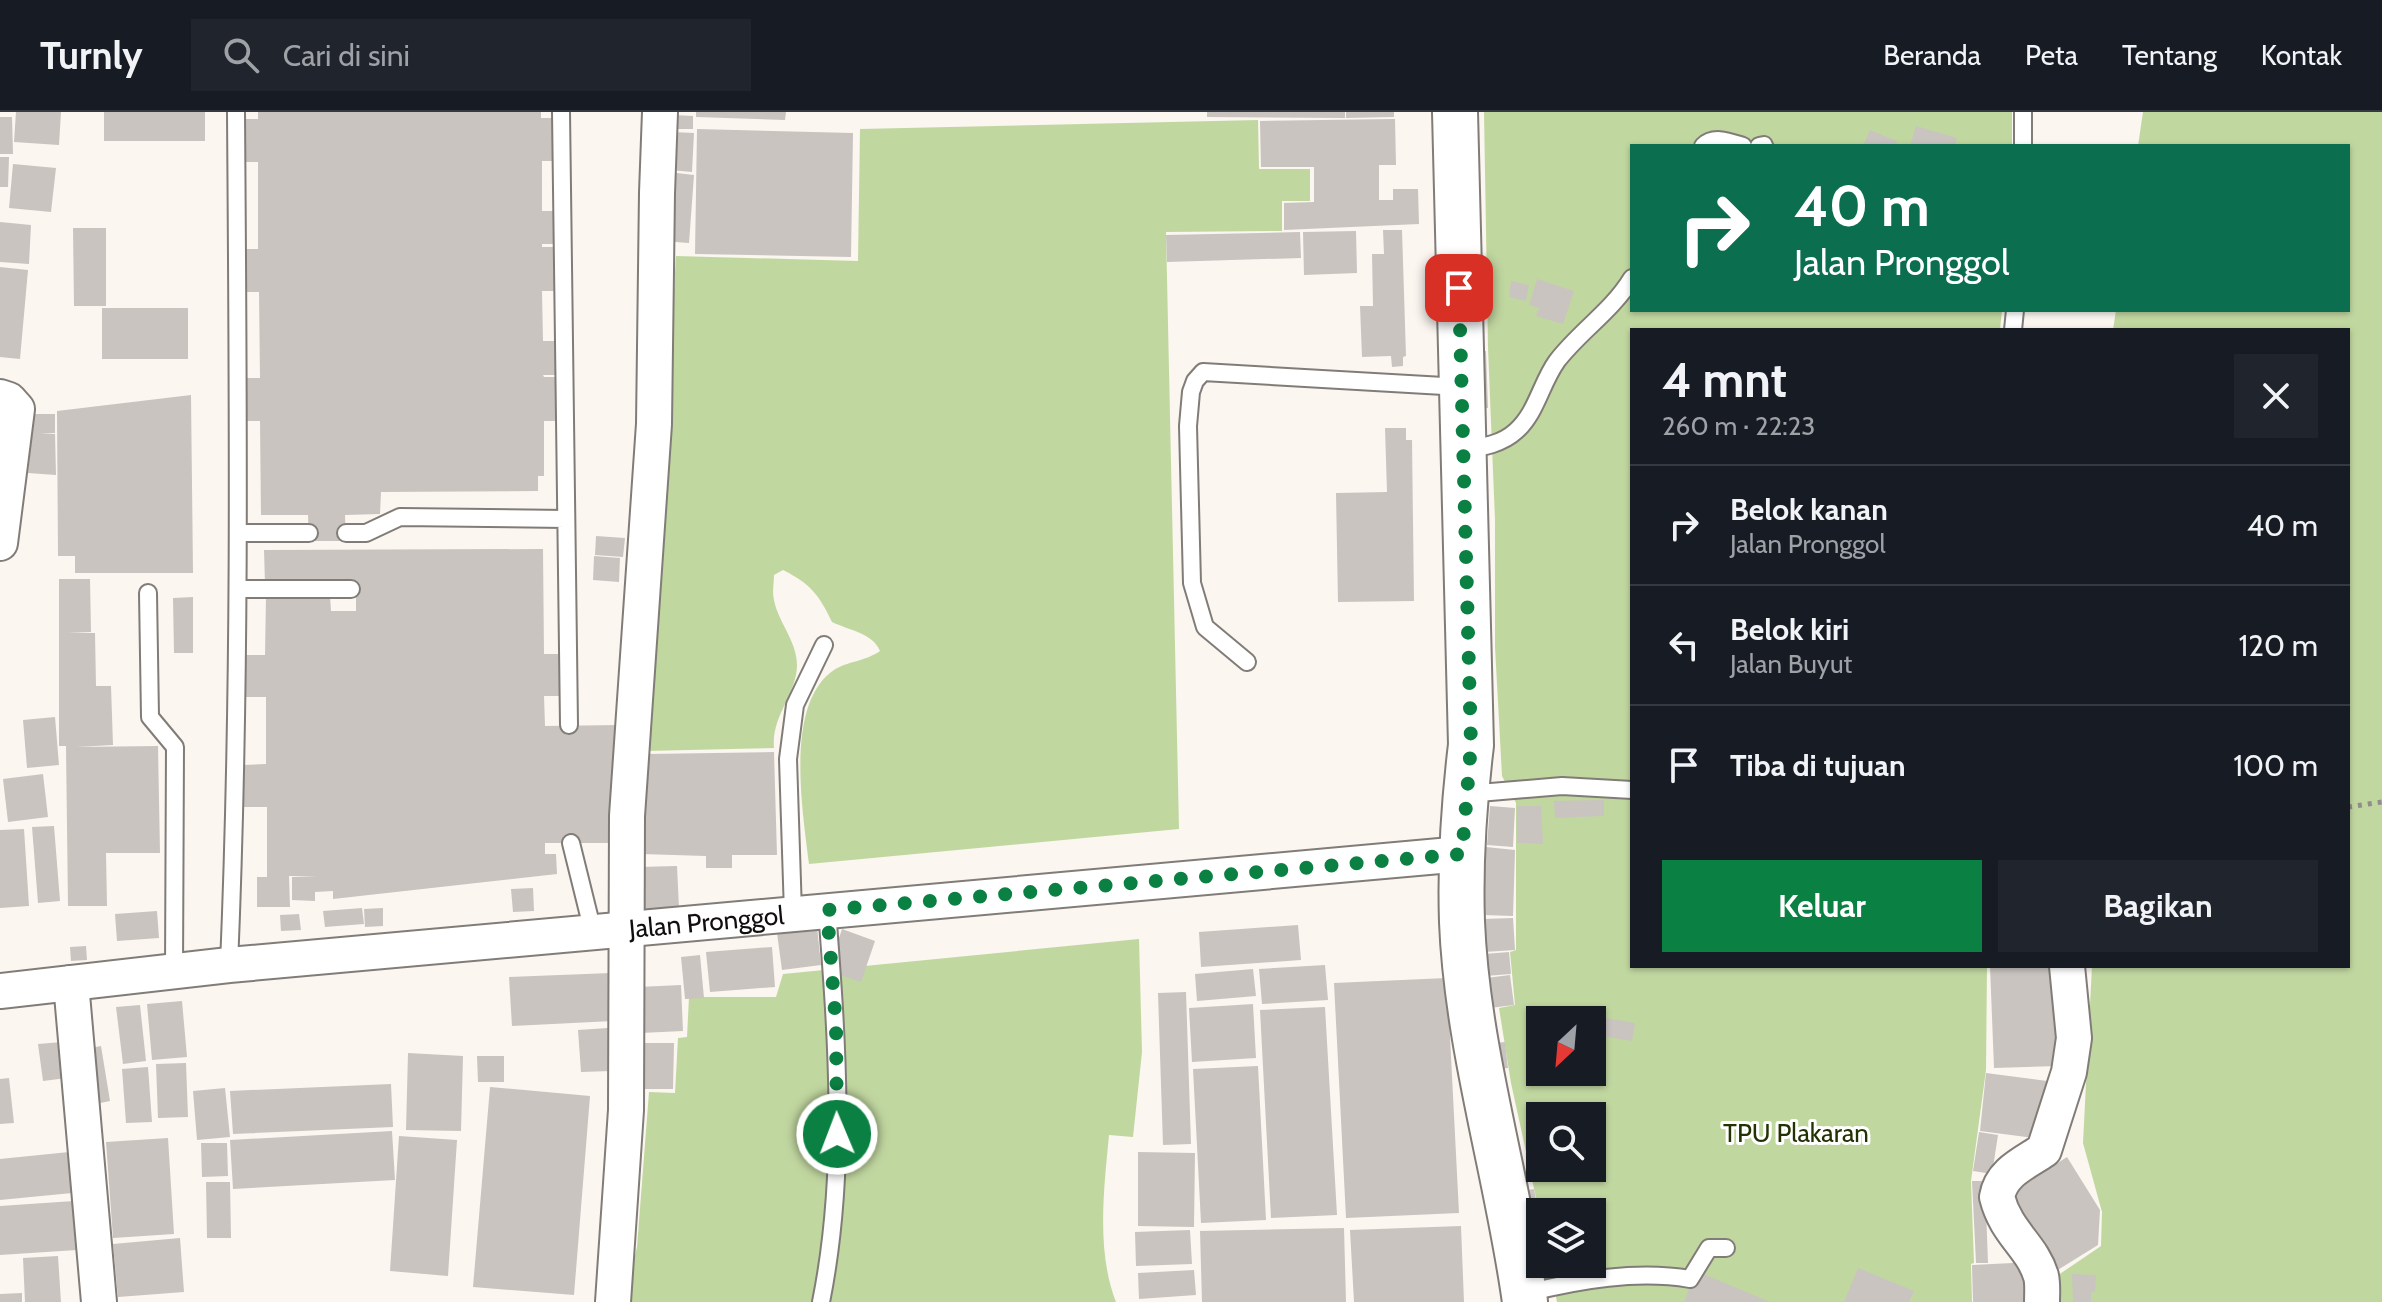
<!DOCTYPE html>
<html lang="id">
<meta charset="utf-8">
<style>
:root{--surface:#171b24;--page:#20242c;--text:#f1f3f6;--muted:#9ea1a6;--line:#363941;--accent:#0b8043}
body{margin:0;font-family:Cabin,sans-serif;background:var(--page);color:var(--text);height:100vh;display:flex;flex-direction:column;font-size:30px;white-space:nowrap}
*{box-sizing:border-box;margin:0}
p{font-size:26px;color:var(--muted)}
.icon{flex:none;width:44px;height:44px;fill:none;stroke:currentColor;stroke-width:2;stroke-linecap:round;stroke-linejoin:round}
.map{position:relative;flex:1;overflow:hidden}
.sheet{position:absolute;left:1630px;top:216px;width:720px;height:640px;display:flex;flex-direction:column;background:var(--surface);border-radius:0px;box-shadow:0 2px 6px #0004}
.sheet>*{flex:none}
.banner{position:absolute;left:1630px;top:32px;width:720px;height:168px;border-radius:0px;box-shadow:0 2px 6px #0004;background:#0b6e4f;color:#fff;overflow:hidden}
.needle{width:52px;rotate:206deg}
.fabs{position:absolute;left:1526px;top:894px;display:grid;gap:16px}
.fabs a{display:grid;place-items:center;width:80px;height:80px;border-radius:0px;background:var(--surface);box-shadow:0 2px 6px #0004;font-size:40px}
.pin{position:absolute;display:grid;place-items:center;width:68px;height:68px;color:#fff;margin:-34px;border-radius:16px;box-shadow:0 4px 12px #0006}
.me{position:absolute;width:88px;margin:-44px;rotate:359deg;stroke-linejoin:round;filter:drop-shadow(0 0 6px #0008)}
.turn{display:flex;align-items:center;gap:28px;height:168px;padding:0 32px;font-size:36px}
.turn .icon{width:104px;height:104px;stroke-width:2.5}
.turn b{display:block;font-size:56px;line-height:68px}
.round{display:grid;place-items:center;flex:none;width:84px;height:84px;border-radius:0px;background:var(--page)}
.summary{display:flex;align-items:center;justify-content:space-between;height:136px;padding:0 32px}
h1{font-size:48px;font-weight:800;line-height:60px}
.action{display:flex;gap:16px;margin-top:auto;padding:16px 32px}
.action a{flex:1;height:92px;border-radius:0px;background:var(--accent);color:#fff;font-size:32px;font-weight:800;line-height:92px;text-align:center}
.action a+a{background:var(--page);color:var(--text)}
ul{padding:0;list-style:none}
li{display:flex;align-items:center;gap:24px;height:120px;padding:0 32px;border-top:2px solid var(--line)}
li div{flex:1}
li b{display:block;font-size:30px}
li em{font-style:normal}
header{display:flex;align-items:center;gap:48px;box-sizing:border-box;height:112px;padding:0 40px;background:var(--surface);border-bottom:2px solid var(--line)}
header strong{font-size:38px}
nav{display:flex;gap:44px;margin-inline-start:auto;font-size:28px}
.search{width:560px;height:72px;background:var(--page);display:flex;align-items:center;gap:20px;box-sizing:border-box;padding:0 28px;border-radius:0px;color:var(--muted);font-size:30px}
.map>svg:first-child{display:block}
.green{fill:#c1d7a0;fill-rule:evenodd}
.building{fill:#c9c4bf}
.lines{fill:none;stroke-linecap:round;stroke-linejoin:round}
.lane-casing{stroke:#817c77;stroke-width:20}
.street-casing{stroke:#817c77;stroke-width:38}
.secondary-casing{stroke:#817c77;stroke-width:48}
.path{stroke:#918d89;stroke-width:5;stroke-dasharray:4 6;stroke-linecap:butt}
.lane{stroke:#fff;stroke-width:16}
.street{stroke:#fff;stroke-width:34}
.secondary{stroke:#fff;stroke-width:44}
.route{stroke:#0b8043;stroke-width:14;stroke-dasharray:0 25.2}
.labels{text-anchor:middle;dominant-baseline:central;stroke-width:6;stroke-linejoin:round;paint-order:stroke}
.street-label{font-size:26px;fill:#110f0e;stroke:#fff}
.park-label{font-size:26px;fill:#233202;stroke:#fff}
</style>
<header>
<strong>Turnly</strong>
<div class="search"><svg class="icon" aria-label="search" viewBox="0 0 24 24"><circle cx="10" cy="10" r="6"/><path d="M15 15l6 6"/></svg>Cari di sini</div>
<nav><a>Beranda</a><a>Peta</a><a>Tentang</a><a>Kontak</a></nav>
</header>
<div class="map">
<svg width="2382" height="1190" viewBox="0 0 2382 1190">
<rect width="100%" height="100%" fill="#fbf6f0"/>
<path class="green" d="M1484,0h528v34h-380v164h370l-2,20h-368v636h355l-1,104 -15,111 3,82 -3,1 1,38h-415l-7,-38h42v-52h-52v4l-29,-133 -12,-75 16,-3 -5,-53 6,-2v-147l-14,-27 -7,-129v-127l-7,-172zM1540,908h52v52h-52zM1540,1004h52v52h-52z
M2143,0h239v1190h-334v-20l53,-36 1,-34 -19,-69 9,-177h256v-636h-235l3,-20h232v-164h-210z
M1258,8l1,49h51v32h-28v30l-116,1 13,597 -370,35c-6,-51 -24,-155 21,-191 14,-12 35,-11 50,-22 -7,-18 -32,-21 -48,-29 -13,-27 -21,-38 -49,-52l-9,5c0,8 -2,17 0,25 4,22 23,41 23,65 0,29 -26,51 -23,83l-128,3 30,-495 182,5 2,-132z
M1139,827l3,113 -9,85 -24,-2c-5,54 -13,116 7,167h-492l13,-55 12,-155 26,1 3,-55 9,-1 2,-40h87l7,-23z"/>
<path class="building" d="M16,0h45l-2,33 -45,-3z
M104,0h101v29h-101z
M258,0h283v6h22l1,43h-22v50h22v33h-22v3h22l1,44h-23l1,50h22v34h-22l1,2h22v44h-22v55h-6v15l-157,1 -1,22 -35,1 1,26h-37l-1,-26h-47l-1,-94h-21v-43h21l-1,-86h-21v-43h20v-87h-21l-1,-43h22z
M696,0h90l-1,8 -89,-3z
M1207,0h138v6l-138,-1z
M1346,0h48v5l-48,1z
M673,3l20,1v13h-21z
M0,5h12l1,37h-13z
M1395,7l1,46h-17v35h14v-11h25l1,35 -135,6v-27l30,-1v-35h-53l-1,-46z
M1916,14l41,12 -2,8h-45z
M697,17l156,4 -2,124 -156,-3z
M1870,18l27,11 -2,5h-32z
M672,20l22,1 -2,39 -22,-2z
M0,45h9l-1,30h-8z
M13,52l43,4 -5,44 -42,-4z
M668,60l26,3 -5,68 -27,-2z
M0,110l31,3 -2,39 -29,-2z
M73,116h33v78h-32z
M1383,118h19l4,126 -3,1v9l-11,1 -1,-11 -29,1 -2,-51h13l-1,-52h12z
M1356,119l1,42 -53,2 -1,-43z
M1300,120l1,26 -134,4 -1,-27z
M0,155l28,3 -8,89 -20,-2z
M1537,167l37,12 -11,33 -27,-8 3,-8 -10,-3z
M1511,169l18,4 -3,16 -17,-4z
M102,196h86v51h-86z
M1478,239h8l2,57h-8z
M191,283l2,178h-118v-17h-17l-1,-145z
M33,302h22v19l-15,1h15l1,41 -28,-2z
M1385,316h21v12h6l2,161 -76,1 -2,-109 51,-1z
M596,424l29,2 -2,19 -28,-2z
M543,437l1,105h22v42h-22l1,30 76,-1 -6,118h-70v11h11l1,20 -224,25v-8l-18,1v9l-23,-1v-23l25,-1h-28l1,31h-33v-30h10v-70h-25v-42l24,-1v-67h-25v-42h24l1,-59h64l1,15h25v-28l-91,1 -1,-34z
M594,444l26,2 -1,24 -26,-2z
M59,467h31l1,53 -23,1h27l1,53h15l2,59 -37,2 82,-1 2,107h-54l1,53h-39l-2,-160h-7z
M193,485v56h-19l-1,-55z
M55,605l4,48 -32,3 -4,-48z
M774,640l3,103h-45v13h-26v-12l-65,-2 6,-100z
M43,662l5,43 -40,5 -5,-43z
M1604,688v16l-49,2 -1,-17z
M1490,694l25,2 -2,39 -26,-2z
M1517,694h24l2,38 -26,-1z
M54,714l6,75 -22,2 -6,-76z
M24,717l5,77 -29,2v-78z
M1486,735l29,3 -2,66 -30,-1z
M677,754l2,42 -40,2 -1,-43z
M533,776l1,23 -21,1 -2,-23z
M362,796l2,16 -39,3 -2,-16z
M383,796v18l-18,1 -1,-18z
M157,799l2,27 -42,3 -2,-27z
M299,802l2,16 -20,1 -1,-16z
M1513,806l2,32 -31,2 -2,-33z
M1298,813l3,35 -100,7 -2,-35z
M817,815l4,38 -39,5 -5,-37z
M842,817l33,12 -14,41 -33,-11z
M86,834l1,14 -16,1 -1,-14z
M772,835l3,40 -65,5 -4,-40z
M1509,840l2,22 -26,2 -1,-22z
M700,843l4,43 -19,1 -4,-42z
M1325,853l3,35 -66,4 -3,-35z
M1990,854h65l4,100 -65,2z
M1253,857l3,27 -59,5 -2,-27z
M611,861l2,48 -101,5 -3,-49z
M1510,863l4,30 -24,3 -4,-30z
M1447,866l12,235 -113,5 -12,-235z
M681,873l2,46 -42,2 -3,-46z
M1186,880l5,152 -28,1 -5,-152z
M182,889l5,56 -35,3 -5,-56z
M1253,892l3,54 -64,4 -3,-54z
M140,893l6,56 -23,3 -7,-57z
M1325,895l12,208 -66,3 -11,-208z
M1600,905l35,6 -3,18 -35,-6z
M608,916l3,43 -30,1 -3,-42z
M62,930l5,36 -24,3 -5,-37z
M1505,930l3,26 -10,1 -3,-26z
M638,931h36l-1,46h-35z
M101,934l9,55 -15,3 -9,-55z
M408,941l55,3 -2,75 -55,-1z
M477,944h27v26h-26z
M186,951l2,54 -30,1 -2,-54z
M1258,954l8,154 -65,3 -8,-154z
M148,955l4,55 -26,1 -4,-54z
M1986,961l61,8 -6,58 -61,-8z
M9,966l5,45 -14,1v-45z
M391,972l2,43 -160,7 -3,-43z
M490,975l100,9 -16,199 -101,-8z
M225,976l5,49 -33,3 -4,-49z
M392,1019l3,49 -162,9 -3,-49z
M1979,1020l19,3 -6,39 -19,-3z
M399,1024l58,4 -9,136 -58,-5z
M168,1026l6,96 -61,4 -7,-96z
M201,1031h26l1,33 -26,1z
M69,1040l3,41 -72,7v-41z
M1138,1040l57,1 -1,74 -56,-1z
M2067,1045l33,53 -2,35 -50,31 -48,-77z
M1972,1069h13l3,82h-12z
M206,1070h24l1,56h-24z
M1534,1077l6,33v42h7l3,16 -12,1 -15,-90z
M74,1089l3,49 -77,5v-49z
M1461,1114l3,76h-110l-4,-72z
M1344,1116l2,74h-144l-2,-71z
M1190,1118l2,34 -56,2 -1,-34z
M180,1126l4,54 -66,5 -5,-53z
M58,1144l3,46h-36l-2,-44z
M2033,1150l1,40h-61l-1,-37z
M1858,1156l56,23 -5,11h-65z
M1194,1158l2,25 -57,4 -1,-26z
M1696,1159l74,31h-86z
M2072,1162l24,1 -1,17h-4v10h-18z
M22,1181v9h-22v-8z"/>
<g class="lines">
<defs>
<path id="lane" d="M561,0l8,613
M1703,34c11,-11 27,-4 40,0
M1759,34l5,-1
M2023,34v-34
M2013,218l2,-20
M1464,338c19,-3 38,-6 52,-19 21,-19 25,-48 41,-70 23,-30 55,-50 75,-83
M239,421h70
M346,421h20l34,-16 166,2
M238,477h113
M148,481l2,124 25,30 -1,224
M1247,550l-42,-35 -13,-44 -4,-157 3,-34 4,-11 8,-9 258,15
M1467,682l95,-8 70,4
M571,731l22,89
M793,801l-5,-154 7,-54 29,-60
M229,853c12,-284 9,-568 7,-853
M1527,1181c52,-13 110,-23 163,-14l19,-31h17
M821,1190c26,-129 16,-262 6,-392"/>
<g id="street">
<path d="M0,285l9,3 8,9 -17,134"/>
<path d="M71,871l28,319"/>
<path id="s1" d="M0,879l229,-26 1233,-111"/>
<path d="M613,1190l13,-192 1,-294 27,-392 3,-231 3,-81"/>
<path d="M2042,1190c0,-9 1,-18 -1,-26 -9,-30 -35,-43 -44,-79 4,-25 28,-34 47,-47l25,-78 5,-34 -7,-72"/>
</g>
<path id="secondary" d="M1455,0l16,633c-7,58 -11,117 -9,177 5,126 46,255 63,380"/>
</defs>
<use href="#lane" class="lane-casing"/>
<use href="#street" class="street-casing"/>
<use href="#secondary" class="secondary-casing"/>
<path class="path" d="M2348,695l34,-5"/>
<use href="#lane" class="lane"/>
<use href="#street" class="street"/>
<use href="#secondary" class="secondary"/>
</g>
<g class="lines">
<path class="route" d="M837,1022l-1,-109 -9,-115 635,-56 9,-109 -12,-457"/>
</g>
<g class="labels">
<g class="street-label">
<text stroke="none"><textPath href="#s1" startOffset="710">Jalan Pronggol</textPath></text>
</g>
<g class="park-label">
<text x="1796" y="1021">TPU Plakaran</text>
</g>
</g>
</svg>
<div class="fabs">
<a><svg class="needle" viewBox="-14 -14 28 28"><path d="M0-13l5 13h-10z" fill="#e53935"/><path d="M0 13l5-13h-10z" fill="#9ea1a6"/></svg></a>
<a><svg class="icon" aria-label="search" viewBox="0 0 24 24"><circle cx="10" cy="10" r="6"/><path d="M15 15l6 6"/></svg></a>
<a><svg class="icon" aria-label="layers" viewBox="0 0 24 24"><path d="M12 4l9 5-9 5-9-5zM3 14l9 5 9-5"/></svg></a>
</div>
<div class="pin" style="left:1459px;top:176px;background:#d93025"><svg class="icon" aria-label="arrive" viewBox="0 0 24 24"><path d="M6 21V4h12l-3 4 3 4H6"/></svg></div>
<svg class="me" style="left:837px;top:1022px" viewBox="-20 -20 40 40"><circle r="17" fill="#0b8043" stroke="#fff" stroke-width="3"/><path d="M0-11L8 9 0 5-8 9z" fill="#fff"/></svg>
<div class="banner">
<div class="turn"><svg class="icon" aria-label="right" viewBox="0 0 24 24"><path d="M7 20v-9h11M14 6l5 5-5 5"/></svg><div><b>40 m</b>Jalan Pronggol</div></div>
</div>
<section class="sheet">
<div class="summary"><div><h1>4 mnt</h1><p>260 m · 22:23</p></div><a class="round"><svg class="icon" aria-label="close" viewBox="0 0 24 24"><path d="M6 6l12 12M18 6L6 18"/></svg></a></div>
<ul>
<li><svg class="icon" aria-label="right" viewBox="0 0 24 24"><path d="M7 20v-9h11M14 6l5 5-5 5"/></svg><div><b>Belok kanan</b><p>Jalan Pronggol</p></div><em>40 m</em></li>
<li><svg class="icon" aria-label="left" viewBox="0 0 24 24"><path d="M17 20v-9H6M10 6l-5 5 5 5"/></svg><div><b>Belok kiri</b><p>Jalan Buyut</p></div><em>120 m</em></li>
<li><svg class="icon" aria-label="arrive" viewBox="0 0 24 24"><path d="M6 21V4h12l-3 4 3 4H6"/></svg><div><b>Tiba di tujuan</b></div><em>100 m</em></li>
</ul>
<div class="action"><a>Keluar</a><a>Bagikan</a></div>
</section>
</div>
